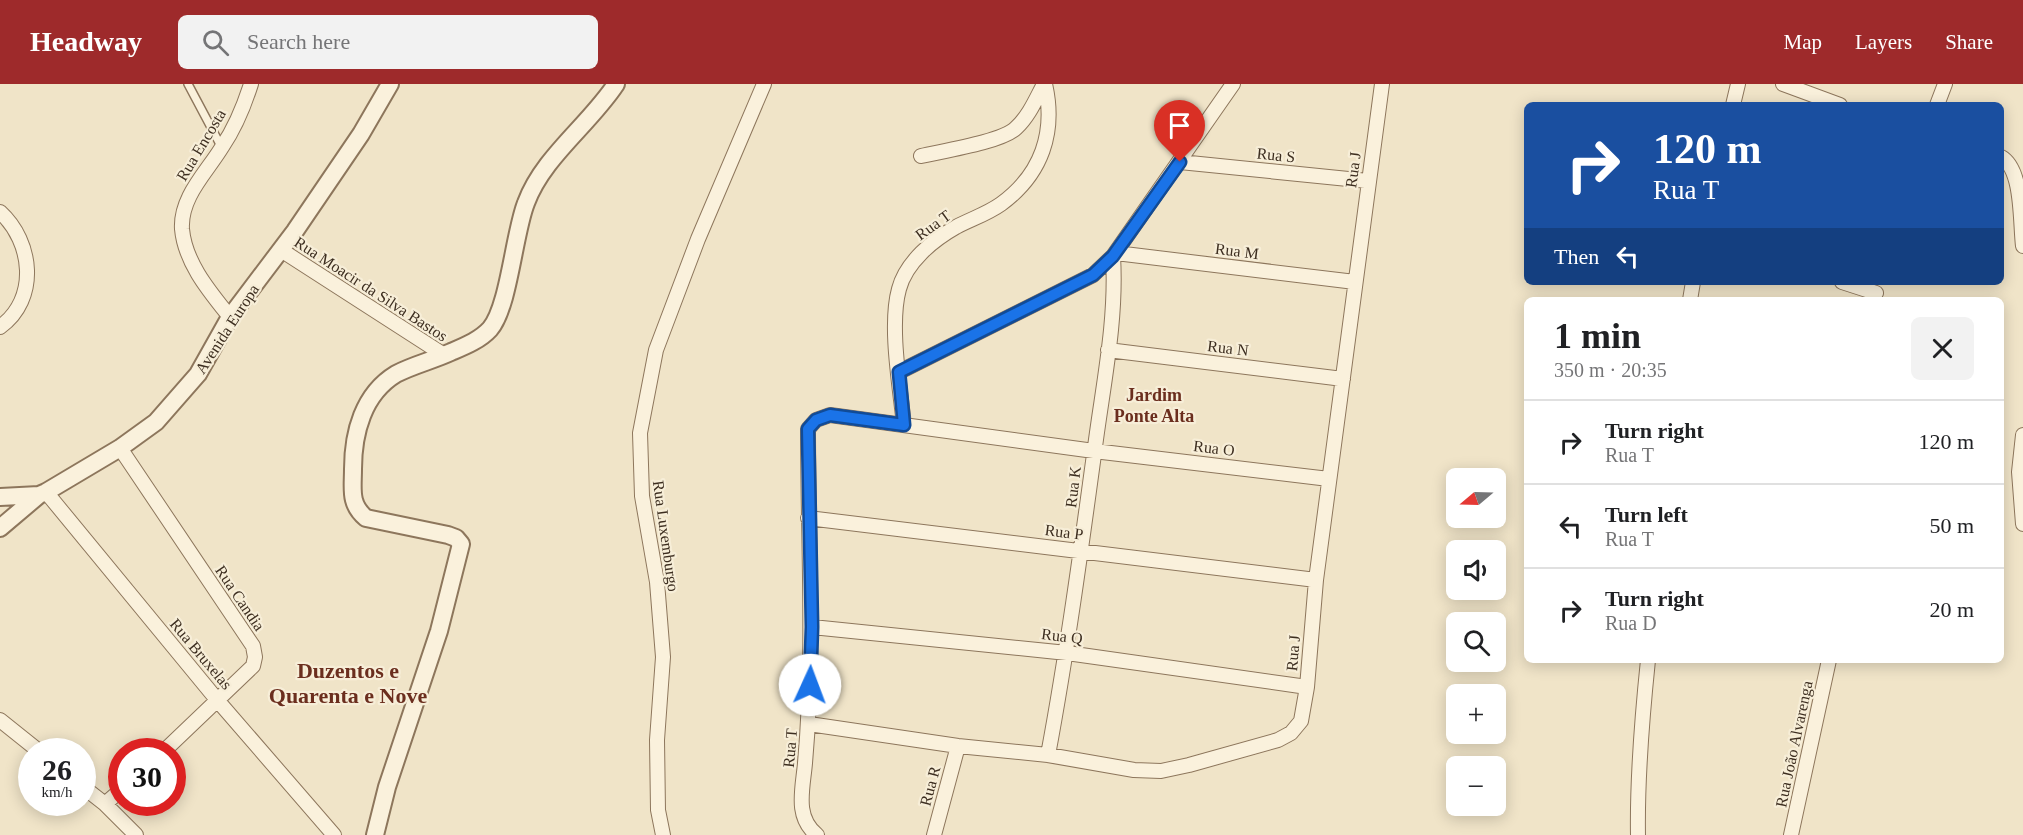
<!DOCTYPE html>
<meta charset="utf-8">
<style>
:root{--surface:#fff;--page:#f2f2f2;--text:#202124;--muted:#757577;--line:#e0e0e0;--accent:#9e2a2b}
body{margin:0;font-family:"Times New Roman",serif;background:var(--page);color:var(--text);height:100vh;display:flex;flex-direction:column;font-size:22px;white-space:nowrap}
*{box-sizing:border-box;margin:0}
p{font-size:20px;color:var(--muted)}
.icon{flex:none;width:33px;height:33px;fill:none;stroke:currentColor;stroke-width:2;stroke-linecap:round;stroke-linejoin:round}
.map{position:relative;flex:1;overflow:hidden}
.details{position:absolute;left:1524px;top:213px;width:480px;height:366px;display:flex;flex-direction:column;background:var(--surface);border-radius:9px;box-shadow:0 3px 15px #0003}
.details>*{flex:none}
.top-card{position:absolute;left:1524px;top:18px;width:480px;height:183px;border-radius:9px;box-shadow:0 3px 15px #0003;background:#1a4fa0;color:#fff;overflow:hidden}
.needle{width:39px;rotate:251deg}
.buttons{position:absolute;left:1446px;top:384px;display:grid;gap:12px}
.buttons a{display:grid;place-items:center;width:60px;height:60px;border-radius:9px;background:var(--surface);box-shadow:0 3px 15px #0003;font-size:30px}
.speed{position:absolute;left:18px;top:654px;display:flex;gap:12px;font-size:30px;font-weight:700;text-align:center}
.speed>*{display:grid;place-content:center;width:78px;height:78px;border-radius:50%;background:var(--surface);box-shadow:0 3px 15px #0003;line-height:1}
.speed small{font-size:15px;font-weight:400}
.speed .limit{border:9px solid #d22;background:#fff;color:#111}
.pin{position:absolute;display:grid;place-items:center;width:51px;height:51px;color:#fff;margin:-62px -26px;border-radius:50% 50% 50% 0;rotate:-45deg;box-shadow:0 0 6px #0007}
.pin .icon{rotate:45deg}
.me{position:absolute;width:66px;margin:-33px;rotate:2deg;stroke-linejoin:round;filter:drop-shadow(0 0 4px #0008)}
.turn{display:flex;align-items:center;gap:21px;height:126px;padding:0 30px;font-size:27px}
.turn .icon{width:78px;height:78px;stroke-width:2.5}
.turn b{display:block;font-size:42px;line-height:51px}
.then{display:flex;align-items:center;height:57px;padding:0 30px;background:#0003;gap:12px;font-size:22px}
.round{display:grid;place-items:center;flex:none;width:63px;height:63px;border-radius:9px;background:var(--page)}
.summary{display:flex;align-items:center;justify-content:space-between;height:102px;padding:0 30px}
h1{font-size:36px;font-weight:700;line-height:45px}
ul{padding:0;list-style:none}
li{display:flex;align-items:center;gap:18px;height:84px;padding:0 30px;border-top:2px solid var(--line)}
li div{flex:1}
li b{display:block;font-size:22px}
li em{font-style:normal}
header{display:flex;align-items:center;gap:36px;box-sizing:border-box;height:84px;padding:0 30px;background:var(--accent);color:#fff}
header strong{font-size:28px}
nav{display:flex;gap:33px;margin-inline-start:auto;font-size:21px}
.search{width:420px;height:54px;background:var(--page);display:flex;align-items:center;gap:15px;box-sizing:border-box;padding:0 21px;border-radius:9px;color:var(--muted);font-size:22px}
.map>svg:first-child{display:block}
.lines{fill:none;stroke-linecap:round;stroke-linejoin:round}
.service-casing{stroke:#8d765c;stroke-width:10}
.minor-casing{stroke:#8d765c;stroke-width:16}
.tertiary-casing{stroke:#8d765c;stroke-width:20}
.service{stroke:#faf1dc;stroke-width:7}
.minor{stroke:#faf1dc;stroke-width:14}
.tertiary{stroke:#faf1dc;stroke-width:16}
.route-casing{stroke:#114b97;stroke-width:15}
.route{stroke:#1a73e8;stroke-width:10}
.labels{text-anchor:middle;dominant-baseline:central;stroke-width:4.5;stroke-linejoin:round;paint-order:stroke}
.street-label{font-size:16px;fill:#3d2e20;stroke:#f7eed8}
.neighbourhood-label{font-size:18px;font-weight:bold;fill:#6b2e1e;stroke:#f7eed8}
.district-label{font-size:22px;font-weight:bold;fill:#6b2e1e;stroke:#f7eed8}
</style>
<header>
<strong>Headway</strong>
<div class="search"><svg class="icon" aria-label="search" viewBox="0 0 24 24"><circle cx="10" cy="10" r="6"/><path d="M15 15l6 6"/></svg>Search here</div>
<nav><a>Map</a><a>Layers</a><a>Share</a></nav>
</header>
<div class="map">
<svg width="2023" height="751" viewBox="0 0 2023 751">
<rect width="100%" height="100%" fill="#f0e4c8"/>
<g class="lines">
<defs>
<path id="service" d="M188,0l34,64"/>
<path id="minor" d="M1783,0l57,21
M1733,21l5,-21
M1937,21l8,-21
M921,72c21,-5 81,-14 95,-28 13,-12 20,-29 28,-44
M2001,73c22,12 19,64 22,89
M1180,78l188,19
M0,128c33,30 39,87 0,115
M281,166l163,105
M1116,169l239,29
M1842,198l34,11
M1690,216l3,-18
M230,233c-20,-25 -45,-54 -48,-88 -2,-32 25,-57 40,-82 13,-19 22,-41 29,-63
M1108,266l235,29
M899,288l194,-97 20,-19 120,-172
M904,341c-4,-38 -15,-100 -5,-136 7,-27 34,-49 57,-62 15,-8 31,-13 45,-23 41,-30 55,-72 44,-120
M2023,351l-4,37 4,52
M120,364l133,198 2,11 -2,9 -90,86
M46,408l172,209 116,134
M808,434l508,62
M812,543l255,26 240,34
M0,636l40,32
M809,640l149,22 90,9 86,15 27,1 28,-6 89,-25 13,-7 10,-12 6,-34 9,-107 66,-496
M1048,671c19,-102 33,-205 47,-308 8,-62 22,-127 18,-191
M82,702l23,18 31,31
M105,720l17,-15
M663,751l-5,-25 -1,-70 6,-83 -6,-75 -15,-86 -2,-63 16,-83 42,-111 66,-155
M817,751c-23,-18 -14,-47 -12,-72 10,-111 3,-223 3,-334l8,-9 14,-5 264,36 235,28
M934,751l24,-89
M1638,751c-1,-59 4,-117 10,-175
M1791,751l38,-175"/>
<path id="tertiary" d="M0,413l39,-2 7,-3 74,-44 36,-26 42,-48 32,-57 65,-86 66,-97 29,-50
M0,444l39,-33
M375,751l12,-48 52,-156 22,-87 -5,-6 -8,-3 -82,-17c-17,-14 -13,-29 -13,-49 0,-36 10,-75 43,-95 17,-9 38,-14 55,-22 14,-6 29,-12 39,-23 19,-22 24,-96 36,-126 17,-46 63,-78 90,-119"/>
</defs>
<use href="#service" class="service-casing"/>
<use href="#minor" class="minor-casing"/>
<use href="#tertiary" class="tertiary-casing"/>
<use href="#service" class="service"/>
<use href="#minor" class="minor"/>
<use href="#tertiary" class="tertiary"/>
</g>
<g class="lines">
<defs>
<path id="route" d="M810,601l2,-58 -4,-198 8,-9 14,-5 74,10 -5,-53 194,-97 20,-19 67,-94"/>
</defs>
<use href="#route" class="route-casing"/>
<use href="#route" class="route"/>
</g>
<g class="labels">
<g class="street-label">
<text transform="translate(201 61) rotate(-59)">Rua Encosta</text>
<text transform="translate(1276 71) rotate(6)">Rua S</text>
<text transform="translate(1353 86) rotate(-82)">Rua J</text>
<text transform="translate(933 141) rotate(-36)">Rua T</text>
<text transform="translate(1237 167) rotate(7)">Rua M</text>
<text transform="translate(371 205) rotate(33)">Rua Moacir da Silva Bastos</text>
<text transform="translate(227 245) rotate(-57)">Avenida Europa</text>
<text transform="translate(1228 264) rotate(7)">Rua N</text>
<text transform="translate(1214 364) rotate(7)">Rua O</text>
<text transform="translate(1073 403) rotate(-83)">Rua K</text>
<text transform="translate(1064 448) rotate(7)">Rua P</text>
<text transform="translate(666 452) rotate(82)">Rua Luxemburgo</text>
<text transform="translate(240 514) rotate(56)">Rua Candia</text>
<text transform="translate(1062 552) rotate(7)">Rua Q</text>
<text transform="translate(1293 569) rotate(-85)">Rua J</text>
<text transform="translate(201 570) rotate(50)">Rua Bruxelas</text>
<text transform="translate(1794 660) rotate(-78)">Rua João Alvarenga</text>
<text transform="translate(790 664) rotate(-85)">Rua T</text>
<text transform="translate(930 702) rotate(-75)">Rua R</text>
</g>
<g class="neighbourhood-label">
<text x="1154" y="311">Jardim<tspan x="1154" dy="21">Ponte Alta</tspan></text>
</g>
<g class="district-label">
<text x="348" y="586">Duzentos e<tspan x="348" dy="25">Quarenta e Nove</tspan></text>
</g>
</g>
</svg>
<div class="buttons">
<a><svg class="needle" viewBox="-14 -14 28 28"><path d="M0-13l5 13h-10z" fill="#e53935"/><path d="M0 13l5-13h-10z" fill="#757577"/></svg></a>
<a><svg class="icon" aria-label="sound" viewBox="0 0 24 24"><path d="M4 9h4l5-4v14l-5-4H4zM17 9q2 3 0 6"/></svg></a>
<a><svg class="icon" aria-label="search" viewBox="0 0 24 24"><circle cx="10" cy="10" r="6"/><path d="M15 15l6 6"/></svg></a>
<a>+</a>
<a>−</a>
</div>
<div class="speed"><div>26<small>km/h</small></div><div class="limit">30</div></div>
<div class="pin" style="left:1180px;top:78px;background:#d93025"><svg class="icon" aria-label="arrive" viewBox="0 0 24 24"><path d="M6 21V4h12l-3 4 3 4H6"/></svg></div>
<svg class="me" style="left:810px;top:601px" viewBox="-20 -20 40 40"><circle r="19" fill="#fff"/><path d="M0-13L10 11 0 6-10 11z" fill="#1a73e8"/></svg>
<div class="top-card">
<div class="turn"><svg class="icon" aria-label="right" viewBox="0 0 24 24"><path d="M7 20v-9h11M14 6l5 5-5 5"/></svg><div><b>120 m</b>Rua T</div></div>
<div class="then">Then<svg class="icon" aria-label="left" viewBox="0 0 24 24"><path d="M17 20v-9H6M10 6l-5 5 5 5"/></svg></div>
</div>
<section class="details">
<div class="summary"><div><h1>1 min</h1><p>350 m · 20:35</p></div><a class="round"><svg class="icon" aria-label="close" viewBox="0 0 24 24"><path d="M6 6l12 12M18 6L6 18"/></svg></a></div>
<ul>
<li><svg class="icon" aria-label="right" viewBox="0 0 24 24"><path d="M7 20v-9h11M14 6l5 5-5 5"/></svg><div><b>Turn right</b><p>Rua T</p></div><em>120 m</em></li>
<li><svg class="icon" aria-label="left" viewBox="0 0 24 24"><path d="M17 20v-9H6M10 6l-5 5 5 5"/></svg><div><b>Turn left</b><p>Rua T</p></div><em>50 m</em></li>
<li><svg class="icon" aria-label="right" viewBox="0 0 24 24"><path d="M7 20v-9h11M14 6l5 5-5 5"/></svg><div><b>Turn right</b><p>Rua D</p></div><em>20 m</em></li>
</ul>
</section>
</div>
